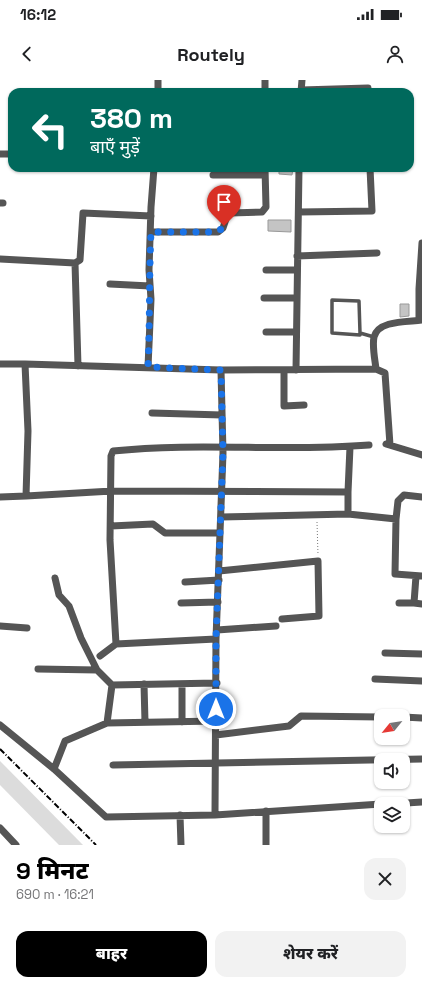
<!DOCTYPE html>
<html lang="hi">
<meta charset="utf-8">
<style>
:root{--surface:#fff;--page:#f2f2f2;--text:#202124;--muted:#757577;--accent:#000}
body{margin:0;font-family:"Space Grotesk","Noto Sans Devanagari",sans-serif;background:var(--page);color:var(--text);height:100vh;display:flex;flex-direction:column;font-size:15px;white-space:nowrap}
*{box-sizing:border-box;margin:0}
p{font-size:13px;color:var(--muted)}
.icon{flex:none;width:22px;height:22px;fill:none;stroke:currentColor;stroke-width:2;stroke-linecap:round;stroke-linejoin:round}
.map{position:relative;height:765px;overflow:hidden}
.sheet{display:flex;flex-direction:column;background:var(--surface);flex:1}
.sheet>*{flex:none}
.banner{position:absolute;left:8px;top:8px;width:406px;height:84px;border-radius:12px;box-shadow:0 1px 3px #0004;background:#00695c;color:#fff;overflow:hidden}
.needle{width:26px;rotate:240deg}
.tools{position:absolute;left:374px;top:629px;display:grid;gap:8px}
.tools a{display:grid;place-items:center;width:36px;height:36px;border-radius:8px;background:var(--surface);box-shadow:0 1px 3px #0004;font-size:20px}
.pin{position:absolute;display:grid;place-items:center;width:34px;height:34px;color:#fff;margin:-41px -17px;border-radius:50% 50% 50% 0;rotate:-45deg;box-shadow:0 0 4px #0007}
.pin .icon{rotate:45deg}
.me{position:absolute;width:44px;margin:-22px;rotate:0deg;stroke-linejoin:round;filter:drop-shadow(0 0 3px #0008)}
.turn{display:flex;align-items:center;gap:14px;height:84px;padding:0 16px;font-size:18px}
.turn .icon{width:52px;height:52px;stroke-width:2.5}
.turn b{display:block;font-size:28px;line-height:34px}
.round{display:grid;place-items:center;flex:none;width:42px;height:42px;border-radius:12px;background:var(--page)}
.overview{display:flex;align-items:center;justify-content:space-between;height:68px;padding:0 16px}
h1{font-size:24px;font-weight:800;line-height:30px;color:var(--accent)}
.action{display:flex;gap:8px;margin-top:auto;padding:8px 16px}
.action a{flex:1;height:46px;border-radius:12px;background:var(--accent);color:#fff;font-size:16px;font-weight:800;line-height:46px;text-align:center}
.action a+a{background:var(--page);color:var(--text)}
.status{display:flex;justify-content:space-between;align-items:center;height:28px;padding:0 20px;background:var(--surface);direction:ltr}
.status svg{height:11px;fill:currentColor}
header{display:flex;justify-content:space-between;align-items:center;height:52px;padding:0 16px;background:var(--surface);font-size:18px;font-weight:800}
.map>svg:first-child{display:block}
.green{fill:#dcdcdc}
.building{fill:#c4c4c4;stroke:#999}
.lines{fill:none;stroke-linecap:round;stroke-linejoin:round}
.path{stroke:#777;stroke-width:1;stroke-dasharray:1 2;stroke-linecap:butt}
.service{stroke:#555;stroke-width:3.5}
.minor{stroke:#555;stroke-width:7}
.rail{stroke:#000;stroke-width:2;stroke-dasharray:6 2 1 2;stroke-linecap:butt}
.route{stroke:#1a73e8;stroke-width:7;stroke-dasharray:0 12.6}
</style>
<div class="status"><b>16:12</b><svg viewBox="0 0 49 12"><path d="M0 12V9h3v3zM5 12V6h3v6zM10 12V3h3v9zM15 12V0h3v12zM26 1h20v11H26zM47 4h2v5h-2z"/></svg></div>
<header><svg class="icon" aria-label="back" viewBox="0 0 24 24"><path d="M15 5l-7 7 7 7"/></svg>Routely<svg class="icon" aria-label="person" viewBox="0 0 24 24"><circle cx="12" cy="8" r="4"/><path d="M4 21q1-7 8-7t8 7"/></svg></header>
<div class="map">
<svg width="422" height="765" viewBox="0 0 422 765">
<rect width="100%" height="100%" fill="#fff"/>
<path class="green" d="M0,681l83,84h-24l-59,-60z"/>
<path class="building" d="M279,88h14l-1,7 -13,-1z
M268,140h23v12l-23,-1z
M400,224h9v12l-9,1z"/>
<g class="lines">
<path class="path" d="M317,442l1,33"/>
<path class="service" d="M360,253l-1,-32 -27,-1v33l28,2v-2l14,4"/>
<path class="minor" d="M301,10l67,-2v4
M158,12v-12
M265,12v-12
M301,12l1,-12
M0,74h12
M213,95h52
M0,123h3
M299,132l73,-1 -2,-43
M151,152h67l5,-4 4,-12 3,-3 32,-1 4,-5 -1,-39
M297,176l80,-3
M0,179l75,4 5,-3 3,-47 68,3
M75,183l3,103
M266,190h31
M110,204l40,2
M264,218h33
M419,240v-31l3,-46
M266,252h30
M0,284h25
M148,287l3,-68 -2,-29 2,-63 3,-39
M376,289l9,4 5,72
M284,290v36l20,-1
M296,290l3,-202
M152,333l70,2
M386,364l36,11
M26,416l86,-5 236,1 2,-45
M0,417l26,-1 2,-65 -3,-67 196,6
M348,434l48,5 2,-18 6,-6 18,2
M221,437l127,-3v-22
M396,439l-1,55 27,2
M111,446l42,-2 12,9h55
M219,491l99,-10 1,55 -37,3
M416,496l-2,27 8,1
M55,498l4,17 10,11 12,32 16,32 15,15 105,-2
M185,502l34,-2
M181,523l37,-1
M399,523h15
M0,546l27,2
M217,550l59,-4
M116,564l-6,-104 1,-84 2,-5c85,-9 171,1 256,-6
M385,573l37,1
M100,576l16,-12 100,-5
M38,589l59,1
M375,599l47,2
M144,604l1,38
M182,604v38
M403,637l19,1
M107,643l109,-2
M0,645l54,44 52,48 109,-2 166,-11
M216,655l73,-9 12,-10 80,1
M113,685l309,-6
M54,689l11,-28 42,-18 5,-38
M390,724l32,-2
M266,731v34
M180,735l1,30
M215,735l1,-176 7,-186 -2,-83 155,-1c-1,-9 -4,-23 -2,-32 4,-17 34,-15 48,-17
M0,748l16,17"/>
<path class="rail" d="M0,669l96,96"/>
</g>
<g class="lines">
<path class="route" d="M216,629v-70l7,-186 -2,-83 -73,-3c2,-45 1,-90 3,-135h64l5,-2 4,-4"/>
</g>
</svg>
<div class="tools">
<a><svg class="needle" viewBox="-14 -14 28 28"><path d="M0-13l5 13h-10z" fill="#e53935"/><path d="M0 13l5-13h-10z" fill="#757577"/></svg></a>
<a><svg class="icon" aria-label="sound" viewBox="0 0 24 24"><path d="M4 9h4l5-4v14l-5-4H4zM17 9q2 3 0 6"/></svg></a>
<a><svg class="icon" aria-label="layers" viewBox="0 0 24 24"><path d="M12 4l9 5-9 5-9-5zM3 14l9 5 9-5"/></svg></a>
</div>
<div class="pin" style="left:224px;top:146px;background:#d93025"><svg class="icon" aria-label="arrive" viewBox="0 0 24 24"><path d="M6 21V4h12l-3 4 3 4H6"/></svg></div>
<svg class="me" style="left:216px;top:629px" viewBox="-20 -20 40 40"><circle r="17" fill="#1a73e8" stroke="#fff" stroke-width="3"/><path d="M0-11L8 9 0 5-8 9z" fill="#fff"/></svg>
<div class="banner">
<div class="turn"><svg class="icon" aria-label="left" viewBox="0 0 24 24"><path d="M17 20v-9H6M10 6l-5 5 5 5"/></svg><div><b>380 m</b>बाएँ मुड़ें</div></div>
</div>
</div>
<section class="sheet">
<div class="overview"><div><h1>9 मिनट</h1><p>690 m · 16:21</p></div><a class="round"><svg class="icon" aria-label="close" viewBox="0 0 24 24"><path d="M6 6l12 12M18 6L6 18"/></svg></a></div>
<div class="action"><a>बाहर</a><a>शेयर करें</a></div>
</section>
